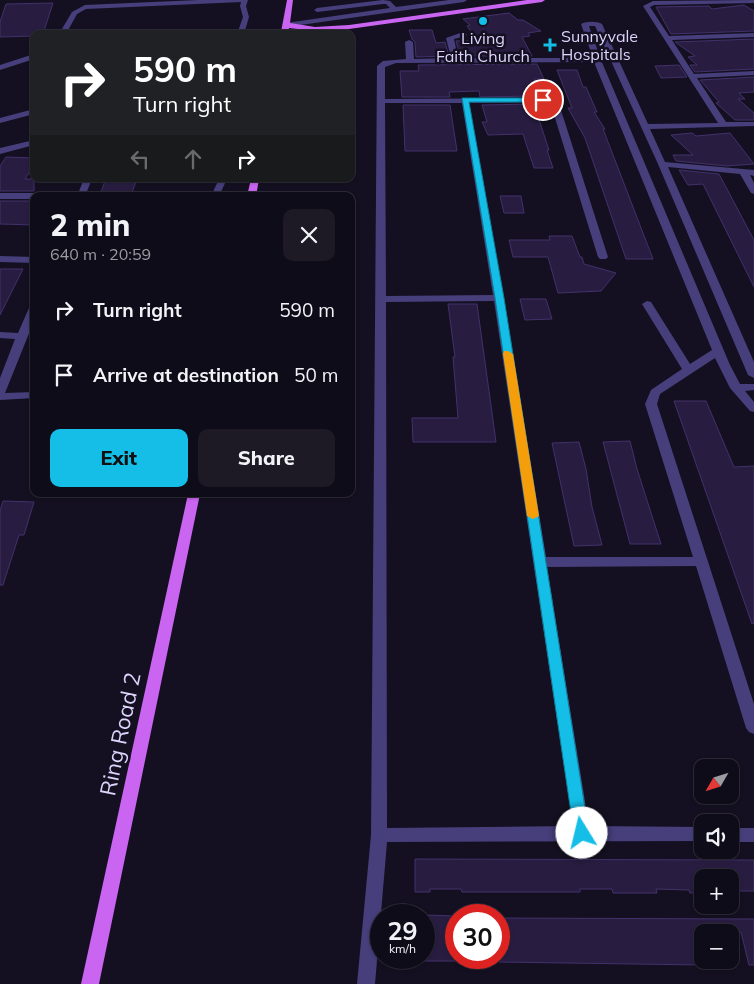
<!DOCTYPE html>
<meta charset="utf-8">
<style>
:root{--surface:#0f0c19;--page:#1d1a26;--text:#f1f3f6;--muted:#9b9ba2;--line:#2f2c38;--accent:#14bee7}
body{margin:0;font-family:Mulish,sans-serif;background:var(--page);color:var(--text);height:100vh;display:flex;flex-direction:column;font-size:19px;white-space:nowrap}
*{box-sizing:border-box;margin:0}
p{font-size:16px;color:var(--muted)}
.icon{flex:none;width:28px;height:28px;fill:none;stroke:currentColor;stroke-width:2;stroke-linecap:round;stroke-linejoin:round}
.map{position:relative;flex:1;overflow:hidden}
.details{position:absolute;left:30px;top:192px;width:325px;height:305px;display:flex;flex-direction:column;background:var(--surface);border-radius:10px;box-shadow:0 1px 4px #0004,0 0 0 1px var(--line)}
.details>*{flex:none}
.top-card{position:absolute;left:30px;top:30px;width:325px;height:152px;border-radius:10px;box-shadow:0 1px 4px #0004,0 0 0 1px var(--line);background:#202124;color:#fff;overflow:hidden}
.needle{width:32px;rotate:231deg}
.buttons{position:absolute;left:694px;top:759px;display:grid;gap:10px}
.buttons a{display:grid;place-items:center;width:45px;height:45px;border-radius:10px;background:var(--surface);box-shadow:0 1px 4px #0004,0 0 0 1px var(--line);font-size:25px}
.speed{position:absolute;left:370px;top:904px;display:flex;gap:10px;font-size:25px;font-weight:700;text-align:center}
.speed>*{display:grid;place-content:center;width:65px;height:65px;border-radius:50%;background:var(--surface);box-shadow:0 1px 4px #0004,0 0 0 1px var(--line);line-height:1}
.speed small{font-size:12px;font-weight:400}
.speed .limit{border:8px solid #d22;background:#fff;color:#111}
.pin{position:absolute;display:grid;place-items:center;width:42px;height:42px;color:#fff;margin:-21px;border:2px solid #fff;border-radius:50%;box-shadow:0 1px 5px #0007}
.me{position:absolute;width:55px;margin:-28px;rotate:351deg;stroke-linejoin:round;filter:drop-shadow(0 0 4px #0008)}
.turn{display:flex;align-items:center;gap:18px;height:105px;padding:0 20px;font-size:22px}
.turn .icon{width:65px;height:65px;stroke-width:2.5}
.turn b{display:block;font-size:35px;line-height:42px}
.lanes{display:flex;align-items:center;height:48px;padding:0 20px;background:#0003;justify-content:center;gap:25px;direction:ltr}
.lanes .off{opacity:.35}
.round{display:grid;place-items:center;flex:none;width:52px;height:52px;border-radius:10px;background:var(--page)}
.summary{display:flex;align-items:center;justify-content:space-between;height:85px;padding:0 20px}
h1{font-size:30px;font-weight:800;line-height:38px}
.primary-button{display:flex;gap:10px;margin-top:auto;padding:10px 20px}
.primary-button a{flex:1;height:58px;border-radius:10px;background:var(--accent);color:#111;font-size:20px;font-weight:800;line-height:58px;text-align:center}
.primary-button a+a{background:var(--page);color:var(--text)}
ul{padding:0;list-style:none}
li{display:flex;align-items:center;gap:15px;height:65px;padding:0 20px}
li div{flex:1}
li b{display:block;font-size:19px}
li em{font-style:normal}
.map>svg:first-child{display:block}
.building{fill:#281d41;stroke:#42316b}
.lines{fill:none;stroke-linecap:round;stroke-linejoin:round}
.minor{fill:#473f7c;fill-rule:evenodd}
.major{fill:#ca65f1;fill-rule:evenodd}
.route{fill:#14bee7;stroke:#0d7c96}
.slow{fill:#f59e0b}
.poi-dot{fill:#14bee7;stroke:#141021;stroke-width:2}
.labels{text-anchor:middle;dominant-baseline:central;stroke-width:5;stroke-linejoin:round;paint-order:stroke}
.far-poi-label{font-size:16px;fill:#dcd4fb;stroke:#141021;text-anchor:start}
.near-street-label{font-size:22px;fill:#dcd4fb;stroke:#141021}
</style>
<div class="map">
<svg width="754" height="984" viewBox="0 0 754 984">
<rect width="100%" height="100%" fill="#141021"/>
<path class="building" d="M53,3l-10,31h-9v2l-34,1v-15l6,-18z
M744,5l10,6v20l-83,3 -15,-27 53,-1 3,3z
M509,13l9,7h5l18,11 -13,2 2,3 -8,1 10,19h-72l-4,-15 21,-1 -10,-14 3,-1 -7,-6z
M409,30h23l4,13 9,-1 4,14 -33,1 -1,-15 -3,-3z
M754,39v30l-59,3 -5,-7h7l-9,-8 7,-1 -20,-14z
M537,64l7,15h-10l6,12h-10l1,5 -51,1 -1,-6 -30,1 1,5h-48l-2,-26h19l-1,-6z
M679,65l8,12 -26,1 -6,-12z
M557,70h20l6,17h3l11,25h-3l11,17h-2l50,130h-27l-41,-121 -17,-30h4z
M754,77v15l-15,1 6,6h-7l16,14v7h-19l-19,-17 3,-1 -19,-22z
M534,104l15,46h-2l6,18h-19l-11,-34 -35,1 -6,-13h5l-5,-17z
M403,105h47l7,46h-52z
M692,133l4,3 34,-3 24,31 -27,2 -51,-5 -3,-6h20l-22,-20z
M6,157l28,1v7l-9,14h9v12h-34v-25z
M679,170l40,4 35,66v47l-51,-103 -15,1z
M105,181l31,1 -5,13h-31z
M500,196h21l3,17h-20z
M0,201h34v24l-34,-1z
M549,236h23l8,21h2l2,7 32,9 -15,18 -43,2 -10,-36h-35l-4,-17h41z
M0,269h23l-23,46z
M520,299h26l6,20 -27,1z
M448,304h29l19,138h-83l-1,-24h46l-5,-61h2z
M674,401h32l28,66 20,-1v157l-2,1z
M630,441l7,28 24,75h-31l-27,-102z
M579,442l7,27 6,38 10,38 -28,1 -22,-103z
M3,501l31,1 -10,33h-5l-16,50h-3v-74z
M415,859l339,1v31h-24v-13h-28v15h-12l-1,-3 -33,-1 1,4h-44l-1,-4h-32v3h-118l-1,-3h-31v3h-15z
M424,915l32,1v45h-32z
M499,918l255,1v46h-5l-8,-33h-39v33l-203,-3z"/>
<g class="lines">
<path class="minor" d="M198,0h50l-2,6 3,11 -5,17h-7l6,-17 -3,-11 1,-4 -155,7 -9,5 -11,20h-7l13,-22 13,-7z
M383,0l7,1 6,6 53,-7h18l-3,2 -178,25 -4,-2 4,-2 104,-15 -4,-4h-3l-66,8 -3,-2 3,-2z
M754,0v3l-100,2 -4,2 19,29 85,-3v4l-82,3 22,34 60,-3v4l-57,3 29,44h28v4l-104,3 15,33 89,8v6l-4,-1 4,8v11l-3,-1 -11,-19 -72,-7 86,195v16l-6,-3 -90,-211 -63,-138h-6l12,34 129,305 10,19h14v6l-9,1 9,11v10l-4,-1 -20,-23 -15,-30 -55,36 -3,10 97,300v30l-5,-2 -3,-4 -50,-162 -149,1 42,259 113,1v14l-315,1 -12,142h-18l14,-149 6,-769 6,-5 23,-2 -1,-17 4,-2 4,2 1,17 37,-1 -5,-20 17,-6 4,2 -1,2 -12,3 4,19h135l-12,-34c5,-3 16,-3 21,0l46,100 70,-1 -75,-117 10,-5zM594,62l118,288 -22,14 -39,-62 -4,-1 -5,3 40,65 -31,21 -6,14 48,153h-147l-42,-259 -35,-195 73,-1 9,3 47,152 2,2h6l2,-2 -49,-153 -16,-6 -158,1v-32l11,-4zM385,103h77l31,192 -107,1zM494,301l79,525 -186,2 -1,-526z
M34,54v5l-34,11v-5z
M34,109v5l-34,9v-5z
M34,140v5l-34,9v-6z
M84,179h8l-7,17h-8z
M219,179h8l-8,17h-8z
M0,193h38l5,3h-9v3h-34z
M0,256l34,1v6l-34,-1z
M34,305v16l-29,72 29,-1v6l-34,2v-22l15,-39 -15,-1v-6l18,1 11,-25z
M730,828h24v14h-24z"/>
<path class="major" d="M287,0h6l-3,23 25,4 34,-2 178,-25h18l-3,2 -193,27 -34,2 -26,-3 -1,6h-5l-2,-2z
M251,179h8l-3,17h-9z
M188,494h12l-101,490h-18z"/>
</g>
<path class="route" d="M462,98h81l4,2 -4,2h-74l35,196 85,535 -2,4 -5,2 -5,-2 -3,-4 -79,-535z"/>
<path class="slow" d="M504,351h4l5,3 26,162 -6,3 -6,-3 -24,-162z"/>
<g class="poi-dot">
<circle cx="483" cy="21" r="5"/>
<path d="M547.5 37.5h5v5h5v5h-5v5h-5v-5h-5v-5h5z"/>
</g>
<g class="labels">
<g class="far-poi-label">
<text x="561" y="36">Sunnyvale<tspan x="561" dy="18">Hospitals</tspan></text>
<text x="483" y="38" text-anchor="middle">Living<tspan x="483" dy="18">Faith Church</tspan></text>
</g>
<g class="near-street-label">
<text transform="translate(120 734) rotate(-78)">Ring Road 2</text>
</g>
</g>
</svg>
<div class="buttons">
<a><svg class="needle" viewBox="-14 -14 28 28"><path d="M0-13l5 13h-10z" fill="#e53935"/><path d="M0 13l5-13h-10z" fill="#9b9ba2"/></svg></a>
<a><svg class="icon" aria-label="sound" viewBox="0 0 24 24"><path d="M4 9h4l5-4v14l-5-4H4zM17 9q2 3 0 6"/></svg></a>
<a>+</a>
<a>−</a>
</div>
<div class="speed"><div>29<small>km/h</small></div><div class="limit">30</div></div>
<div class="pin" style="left:543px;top:100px;background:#d93025"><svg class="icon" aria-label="arrive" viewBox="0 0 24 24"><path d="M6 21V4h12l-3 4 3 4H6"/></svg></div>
<svg class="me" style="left:582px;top:833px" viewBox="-20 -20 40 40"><circle r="19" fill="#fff"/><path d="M0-13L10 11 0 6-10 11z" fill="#14bee7"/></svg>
<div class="top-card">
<div class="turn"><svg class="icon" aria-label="right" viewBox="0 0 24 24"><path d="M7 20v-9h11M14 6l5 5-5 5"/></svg><div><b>590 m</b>Turn right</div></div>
<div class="lanes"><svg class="icon off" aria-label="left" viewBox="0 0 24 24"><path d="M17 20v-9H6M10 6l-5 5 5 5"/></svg><svg class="icon off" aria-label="ahead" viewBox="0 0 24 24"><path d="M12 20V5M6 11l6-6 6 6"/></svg><svg class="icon" aria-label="right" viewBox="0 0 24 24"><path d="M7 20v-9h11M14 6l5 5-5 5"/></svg></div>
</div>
<section class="details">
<div class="summary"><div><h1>2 min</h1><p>640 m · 20:59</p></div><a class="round"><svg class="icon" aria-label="close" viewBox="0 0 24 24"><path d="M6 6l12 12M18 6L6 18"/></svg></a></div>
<ul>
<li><svg class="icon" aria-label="right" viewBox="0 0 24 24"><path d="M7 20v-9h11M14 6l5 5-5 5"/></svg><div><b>Turn right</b></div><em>590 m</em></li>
<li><svg class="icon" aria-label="arrive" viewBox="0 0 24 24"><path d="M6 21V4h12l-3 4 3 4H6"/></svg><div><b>Arrive at destination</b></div><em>50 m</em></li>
</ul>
<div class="primary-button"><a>Exit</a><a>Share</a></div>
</section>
</div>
